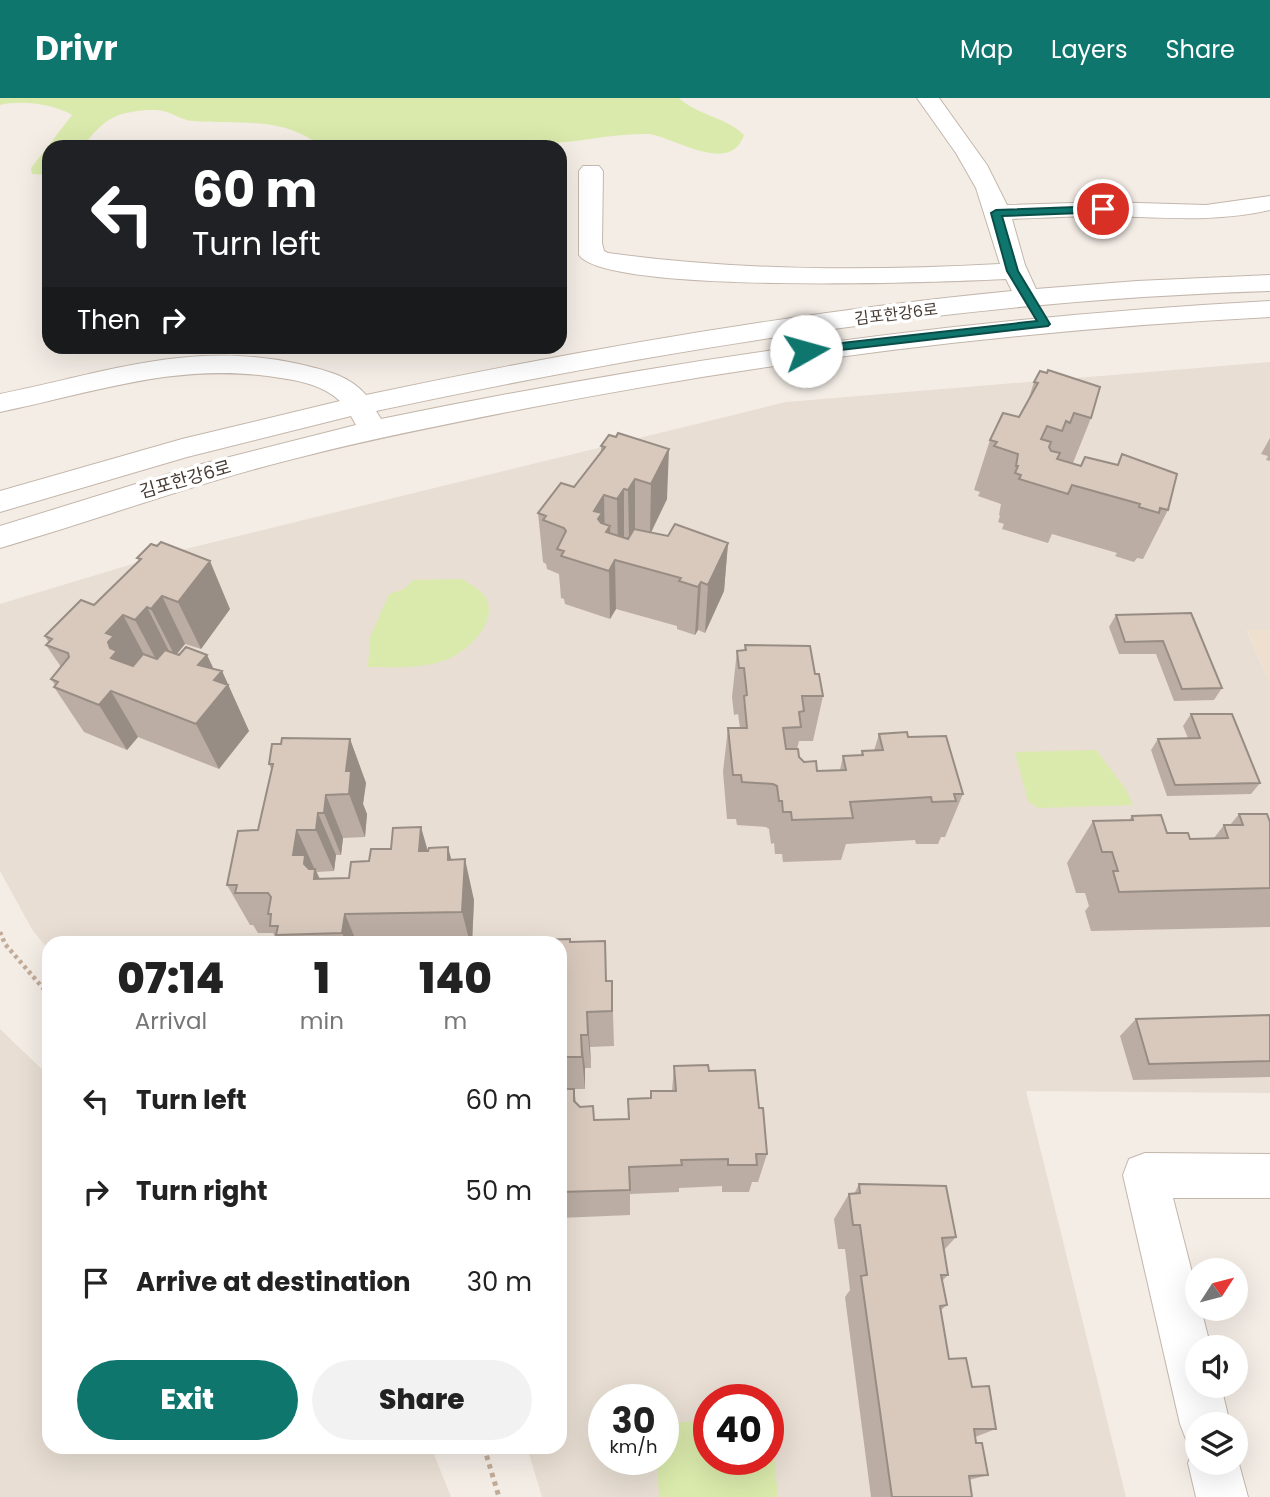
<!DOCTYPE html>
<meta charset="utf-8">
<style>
:root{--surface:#fff;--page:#f2f2f2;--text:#222;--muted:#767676;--accent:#0f766e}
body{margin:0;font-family:Poppins,"Noto Sans KR",sans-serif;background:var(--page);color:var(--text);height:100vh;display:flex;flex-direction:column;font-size:26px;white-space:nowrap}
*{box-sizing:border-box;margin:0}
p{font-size:23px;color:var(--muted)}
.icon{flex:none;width:38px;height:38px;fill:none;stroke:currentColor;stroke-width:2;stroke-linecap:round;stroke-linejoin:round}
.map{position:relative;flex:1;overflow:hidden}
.details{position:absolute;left:42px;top:838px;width:525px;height:518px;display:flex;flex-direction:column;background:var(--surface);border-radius:21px;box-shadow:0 7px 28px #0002}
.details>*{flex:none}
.guide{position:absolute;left:42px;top:42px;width:525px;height:214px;border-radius:21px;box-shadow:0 7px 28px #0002;background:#202124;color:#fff;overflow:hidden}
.needle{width:46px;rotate:54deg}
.controls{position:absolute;left:1185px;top:1160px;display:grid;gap:14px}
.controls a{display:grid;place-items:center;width:63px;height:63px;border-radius:50%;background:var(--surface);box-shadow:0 7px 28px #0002;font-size:35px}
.speed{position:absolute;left:588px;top:1286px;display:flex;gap:14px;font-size:35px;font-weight:700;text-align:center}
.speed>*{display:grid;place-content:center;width:91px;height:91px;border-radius:50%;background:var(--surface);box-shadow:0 7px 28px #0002;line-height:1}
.speed small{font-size:18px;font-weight:400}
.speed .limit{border:10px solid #d22;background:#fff;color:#111}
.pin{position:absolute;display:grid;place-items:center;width:60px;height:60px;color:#fff;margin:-30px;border:4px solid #fff;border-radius:50%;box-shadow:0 2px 7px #0007}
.me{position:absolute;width:77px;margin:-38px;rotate:83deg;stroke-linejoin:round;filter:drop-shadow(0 0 5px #0008)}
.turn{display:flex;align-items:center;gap:24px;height:147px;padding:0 35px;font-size:32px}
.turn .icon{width:91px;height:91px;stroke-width:2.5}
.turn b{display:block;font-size:49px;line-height:60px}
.then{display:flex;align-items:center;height:66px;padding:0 35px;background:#0003;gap:14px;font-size:26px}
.eta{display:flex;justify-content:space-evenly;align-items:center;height:119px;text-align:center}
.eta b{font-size:42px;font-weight:800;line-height:49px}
.cta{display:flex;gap:14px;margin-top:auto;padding:14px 35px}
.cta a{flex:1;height:80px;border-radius:42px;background:var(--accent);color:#fff;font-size:28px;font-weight:800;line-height:80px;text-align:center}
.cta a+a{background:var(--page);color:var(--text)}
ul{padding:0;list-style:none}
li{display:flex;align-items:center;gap:21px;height:91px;padding:0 35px}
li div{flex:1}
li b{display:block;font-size:26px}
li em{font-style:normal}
header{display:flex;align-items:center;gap:42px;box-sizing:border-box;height:98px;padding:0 35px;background:var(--accent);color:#fff}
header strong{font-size:33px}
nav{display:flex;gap:38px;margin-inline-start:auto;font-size:24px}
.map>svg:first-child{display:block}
.residential{fill:#e8ded3;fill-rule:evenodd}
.education{fill:#eedfcf}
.green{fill:#daeaac}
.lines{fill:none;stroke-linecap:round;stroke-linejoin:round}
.minor-casing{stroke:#c3b6ab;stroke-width:2}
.path-far1{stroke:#c2ab98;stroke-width:4.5;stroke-dasharray:3.5 3.5;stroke-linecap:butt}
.path{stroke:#c2ab98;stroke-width:5;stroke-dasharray:4.5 4.5;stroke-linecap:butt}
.minor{fill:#fff;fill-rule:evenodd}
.wall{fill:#bbada3}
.shaded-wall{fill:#988d84}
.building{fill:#d9c9bd;stroke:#988d84;stroke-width:2}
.route{fill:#0f766e;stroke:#0a4d48;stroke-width:2}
.labels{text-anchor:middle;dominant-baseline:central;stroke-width:7;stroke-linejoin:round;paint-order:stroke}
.far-street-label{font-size:16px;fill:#473c35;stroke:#fff}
.street-label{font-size:18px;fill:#473c35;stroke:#fff}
</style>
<header>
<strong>Drivr</strong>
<nav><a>Map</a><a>Layers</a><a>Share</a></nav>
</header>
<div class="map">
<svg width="1270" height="1399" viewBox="0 0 1270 1399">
<rect width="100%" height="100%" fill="#f4ede6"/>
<path class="residential" d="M1270,264v268l-23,1 23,52v410l-244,-2 100,406h-584l-15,-50h33v-504h-511v7l-16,-19 -33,-60v-267l169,-51 617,-151zM604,1302h59v60h-59zM709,1302h59v60h-59z
M0,931l49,47v371h382l20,50h-451z"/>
<path class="education" d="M1247,532h23v53z"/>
<path class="green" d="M0,0h679c18,17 47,19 65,37 -14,42 -73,0 -97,-1 -34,-1 -68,9 -103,9 -11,0 -21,-1 -31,4h-191c-40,-32 -84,-22 -130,-26 -9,-1 -17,-6 -25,-9 -13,-4 -35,-1 -48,3 -16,6 -27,19 -36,32h-34v28l-17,-1 -1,-6 41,-53c-19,-11 -51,-15 -72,-10z
M462,481c8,5 21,12 25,21 10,26 -23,54 -44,61 -24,8 -51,6 -75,6l2,-30 19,-43 15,-5 9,-9z
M1096,652l29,38 8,17 -95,3 -10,-7 -13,-49z
M709,1323v39h59v-26h4l6,63h-119l-2,-37h6v-37z"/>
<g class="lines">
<defs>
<path id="minor" d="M917,0h22l48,67 20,40 97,-3 102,3 64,-9v14c-56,13 -110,7 -167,6 -30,0 -61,2 -91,3l13,46 11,24 101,-8 133,-6v16c-301,9 -600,57 -894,120l5,8c294,-61 589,-102 889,-118v16c-250,13 -496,43 -742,91 -75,15 -149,29 -223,48 -103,25 -203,62 -305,92v-22l194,-60 162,-41 -5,-9 -164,41 -187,55v-21l182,-52 158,-38c-16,-15 -38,-20 -59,-23 -101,-17 -184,14 -281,34v-18c105,-21 191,-54 299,-30 25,6 50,11 67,31 213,-45 429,-83 646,-104l-6,-12c-60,3 -399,16 -427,-24v-84l4,-5h16l4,5 -1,72 2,8 4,2c130,18 260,18 392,11l-24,-76 -20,-35z
M1145,1055l125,1v44h-97l24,94v17h4l10,39h-14v38h24l9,38h-33v39h39v-10l12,44h-52l-8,-34 8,-18 -9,-3 -7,-18 -57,-249 6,-16z"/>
</defs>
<use href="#minor" class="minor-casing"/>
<path class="path-far1" d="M0,834l5,12 44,51"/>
<path class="path" d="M484,1349l15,50"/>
<use href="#minor" class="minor"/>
</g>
<path class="wall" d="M1040,273l51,47 -18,45 95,47 -25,49 -6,-1 -3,4 -19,-6 2,-3 -65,-19 -4,9 -46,-14 2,-5 -6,-2 2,-6 -1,-1 2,-11 -23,-8 2,-4 -6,-2 16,-50 29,-23 9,-16 6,-19z
M609,337l58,64 -16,34 17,3 60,7 -4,48 -19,42 -7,-3 -3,5 -18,-6v-3l-61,-17 -6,10 -45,-15 -1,-5 -3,-1 -2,-24 -12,-5 -1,-5 -3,-2 -5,-49 36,-26 27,-35v-6z
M1270,340v23l-4,-1 2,-4 -7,-2z
M151,446l79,65 -29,40 -16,-5 -8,10 30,1 7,14 8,2 27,60 -30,38 -81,-32 -11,13 -43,-18 -30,-45 1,-2 -4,-6 10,-12 -15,-22 3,-2 -4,-7 49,-31 45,-44 -2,-3z
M1191,515l31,75 -8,12 -40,1 -18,-47h-37l-10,-27 7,-12z
M745,547l70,29 8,22 -10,45h-14l-2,8 2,8 18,14 23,-1 3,-14 18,-1 1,-4h12l5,-17 29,3 55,57 -18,43h-4l-3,7h-22l-1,-4 -69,4 -5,16 -58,2 -1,-8h-7l-1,-11 -3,1 -2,-15 -3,-2 -29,-2 -1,-6h-9l-4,-47 5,-44h12l-2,-14 -4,1 -2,-18 5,-46h7z
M1191,616l69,69 -9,11 -84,2 -16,-46 7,-11 30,-1 -5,-12z
M350,641l16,44 -3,21 4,10 -2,23 -22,1 -2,17h-5l-2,16 -17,1 3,7 29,-1 20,-17 59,-10 24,9 22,40 -2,43h-193l-6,-10h-15l-5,-8h-3l-23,-40 31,-55 14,-59 -3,-7 12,-20z
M1239,716l31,8v105l-179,4 -6,-20 4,-5 -4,-13h-9l-9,-30 26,-42 36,-1 3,-4 35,17 23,6 24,-1 10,-13h6z
M570,841l1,3 36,39h5l2,65 -24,1 1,21h-6v21h-11l2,13 19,18 33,-1 23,-21 21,-7 2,-25 35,5 50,37 8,46 -9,28h-6l-3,10h-27v-6l-43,2v4l-49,2v21l-70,3v-275z
M1270,917v62l-137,3 -13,-44 16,-17z
M859,1086l97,53 -12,13 4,25 -6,6 5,24 -6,5 8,49 23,28 24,42 -21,8 13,38 -19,5 3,17h-101l-26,-200 5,-7 -5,-41h-7l-4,-30 15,-25h5z"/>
<path class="shaded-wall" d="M669,351l-2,50 -17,35 1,-50z
M635,381v50l-6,10 -1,-49z
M624,391v49l-6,11 -1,-50z
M604,397l1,49 -11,-33z
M610,428l1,42 4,-8 1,49 -6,10 -1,-48 -3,-39z
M728,445l-4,48 -19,42 3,-48z
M210,463l20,48 -29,40 -23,-47z
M701,484l-3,48 -3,5 3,-48z
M162,498l23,48 -10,12 -24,-47z
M147,509l24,48 -11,12 -25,-47z
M123,517l25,47 -12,14 -25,-18 -5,-25z
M207,557l10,22 5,-6 27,60 -30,38 -23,-45 2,-59z
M111,593l27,46 -11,13 -28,-45z
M350,641l16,44 -3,21 4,10 -2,23 -16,-43 -3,-23z
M326,697l17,43 -2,17 -17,-42z
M318,715l18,42 -2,16 -18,-41z
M421,729l12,42 -14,-18z
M297,732l18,40v-1l18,40 -40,-54z
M448,749l11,41 -11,-28z
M465,761l9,41 -2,43h-2l-8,-31z
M345,816l12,29h-10l-5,-10z
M587,914l3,35 1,21 -3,-33z
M581,937l4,33v21l-3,-32z
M561,959l4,32h-5z"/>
<path class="building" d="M1048,272l52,17 -9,31 -17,-5 -4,10 -4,-2 -4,10 -15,-5 -6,13 10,3 -2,5 2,4 9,2 -3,6 24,7 4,-9 33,8 4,-11 55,20 -9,36 -8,-2 -1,5 -20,-6 1,-3 -68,-19 -4,9 -49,-15 2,-4 -6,-2 3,-7h-2l2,-12 -24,-8 3,-4 -7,-2 13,-27 16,4 19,-34 -4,-1 6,-11 7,2z
M618,335l51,16 -18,35 -16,-5 -7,11 -4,-1 -7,10 -13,-4 -10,16 8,2 -4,6 3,4 9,3 -4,6 22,7 6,-10 34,7 7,-12 53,19 -20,42 -7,-3 -3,5 -19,-6 2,-3 -66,-18 -6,11 -48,-15 3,-5 -7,-2 9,-18 -2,-3 -21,-8 3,-4 -8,-3 23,-30 13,4 31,-40 -4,-1 8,-11 7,2z
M161,444l49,19 -32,41 -16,-6 -11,13 -4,-2 -12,13 -12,-5 -17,18 8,3 -6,6 2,6 7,3 -6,7 22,8 10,-12 14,5 8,-9 14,5 7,-8 21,8 -9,10 24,6 -8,9 14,5 -32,39 -85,-33 -12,14 -45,-18 4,-5 -7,-3 18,-22 -1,-4 -22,-8 6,-6 -7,-3 36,-36 13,5 47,-46 -4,-1 14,-14 6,2z
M1191,515l31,75 -40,1 -19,-48 -38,1 -9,-27z
M745,547l65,1 5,28h4l4,22h-21l2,15 -5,1 2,15 -18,1 3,21h12l1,8 5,5 12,-1 1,10 29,-1 -3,-14 20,-1 -1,-4 21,-1 -4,-16 28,-2 1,5 38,-1 17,58h-9l2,7 -24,1 -1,-5 -81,5 3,16 -61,2 -1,-8h-8l-1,-11h-3l-2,-15 -4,-2 -31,-2 -1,-7h-8l-5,-47h19l-3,-32 3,-1 -3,-27h-5l-2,-17 9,-1z
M1191,616h41l28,69 -85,2 -17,-46 42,-1z
M282,640l68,1 -4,32h5l-2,23 -23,1 -2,18h-6l-2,17h-19l-4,25h12l-1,9 5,5h6l-1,10 35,-1 2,-16 18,-1 2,-12h20l2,-21 28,-1 -2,24h9l1,-3 19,-1v13l17,-1 -3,53 -117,2 -3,19 -66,2 2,-9h-8l1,-12h-3l3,-17 -3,-4h-33l2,-8h-10l11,-54 20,-1 15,-66h-4l3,-20h9z
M1239,716h28l3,8v66l-151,4 -6,-21h5l-6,-19h-10l-9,-31 40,-1 -1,-4 29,-1 6,18h21l2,6 38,-1 -4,-13h19z
M570,841v3l35,-1 1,40h6v30l-25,1 1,23h-7l1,22h-21l-1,32h14v12l6,6 13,-1 1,14 35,-1 -1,-20 23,-1v-7h25l-2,-25 34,-1 1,6 46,-1 4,38h4l4,46h-11l1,11h-29v-6l-47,1 1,5 -53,2 1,23 -70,2v-249h-32v-3z
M1270,917v46l-121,3 -13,-45z
M859,1086l87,2 10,51 -14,1 6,37h-7l6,30 -7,1 9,53 17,-1 6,29 17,-1 7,43h-22l2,14h6l6,32 -19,1 3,21h-80l-31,-221 6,-1 -7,-50h-7l-4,-31 11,-1z"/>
<path class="route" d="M1103,108l5,3 -1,3 -105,4 16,55 32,53 -2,2 -242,28 -6,-3 6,-4 231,-26 -30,-50 -16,-58 5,-3z"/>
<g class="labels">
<g class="far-street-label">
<text transform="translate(896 216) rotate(-7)">김포한강6로</text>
</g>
<g class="street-label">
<text transform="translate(185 381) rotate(-16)">김포한강6로</text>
</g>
</g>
</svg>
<div class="controls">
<a><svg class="needle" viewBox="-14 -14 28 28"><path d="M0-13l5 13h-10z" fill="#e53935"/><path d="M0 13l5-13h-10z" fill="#767676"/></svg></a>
<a><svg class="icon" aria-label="sound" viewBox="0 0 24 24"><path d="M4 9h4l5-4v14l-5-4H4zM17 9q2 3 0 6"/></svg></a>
<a><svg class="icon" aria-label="layers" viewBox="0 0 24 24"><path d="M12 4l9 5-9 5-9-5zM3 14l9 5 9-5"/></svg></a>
</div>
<div class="speed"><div>30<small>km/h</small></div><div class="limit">40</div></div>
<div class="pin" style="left:1103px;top:111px;background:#d93025"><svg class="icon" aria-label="arrive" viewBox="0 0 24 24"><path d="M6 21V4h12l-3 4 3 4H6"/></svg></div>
<svg class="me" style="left:806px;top:253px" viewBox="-20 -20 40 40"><circle r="19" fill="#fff"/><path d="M0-13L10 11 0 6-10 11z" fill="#0f766e"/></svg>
<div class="guide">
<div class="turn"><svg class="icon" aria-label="left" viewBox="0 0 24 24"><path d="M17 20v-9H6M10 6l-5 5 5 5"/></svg><div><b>60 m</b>Turn left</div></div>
<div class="then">Then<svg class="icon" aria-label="right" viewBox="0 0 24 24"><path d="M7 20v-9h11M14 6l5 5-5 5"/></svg></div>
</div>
<section class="details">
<div class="eta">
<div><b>07:14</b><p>Arrival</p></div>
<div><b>1</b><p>min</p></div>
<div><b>140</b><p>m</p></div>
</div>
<ul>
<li><svg class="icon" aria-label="left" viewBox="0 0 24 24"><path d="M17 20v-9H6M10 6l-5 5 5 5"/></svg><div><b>Turn left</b></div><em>60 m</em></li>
<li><svg class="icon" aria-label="right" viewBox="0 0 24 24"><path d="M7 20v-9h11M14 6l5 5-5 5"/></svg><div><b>Turn right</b></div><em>50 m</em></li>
<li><svg class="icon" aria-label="arrive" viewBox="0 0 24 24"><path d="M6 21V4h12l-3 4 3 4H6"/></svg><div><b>Arrive at destination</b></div><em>30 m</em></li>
</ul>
<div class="cta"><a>Exit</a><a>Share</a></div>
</section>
</div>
